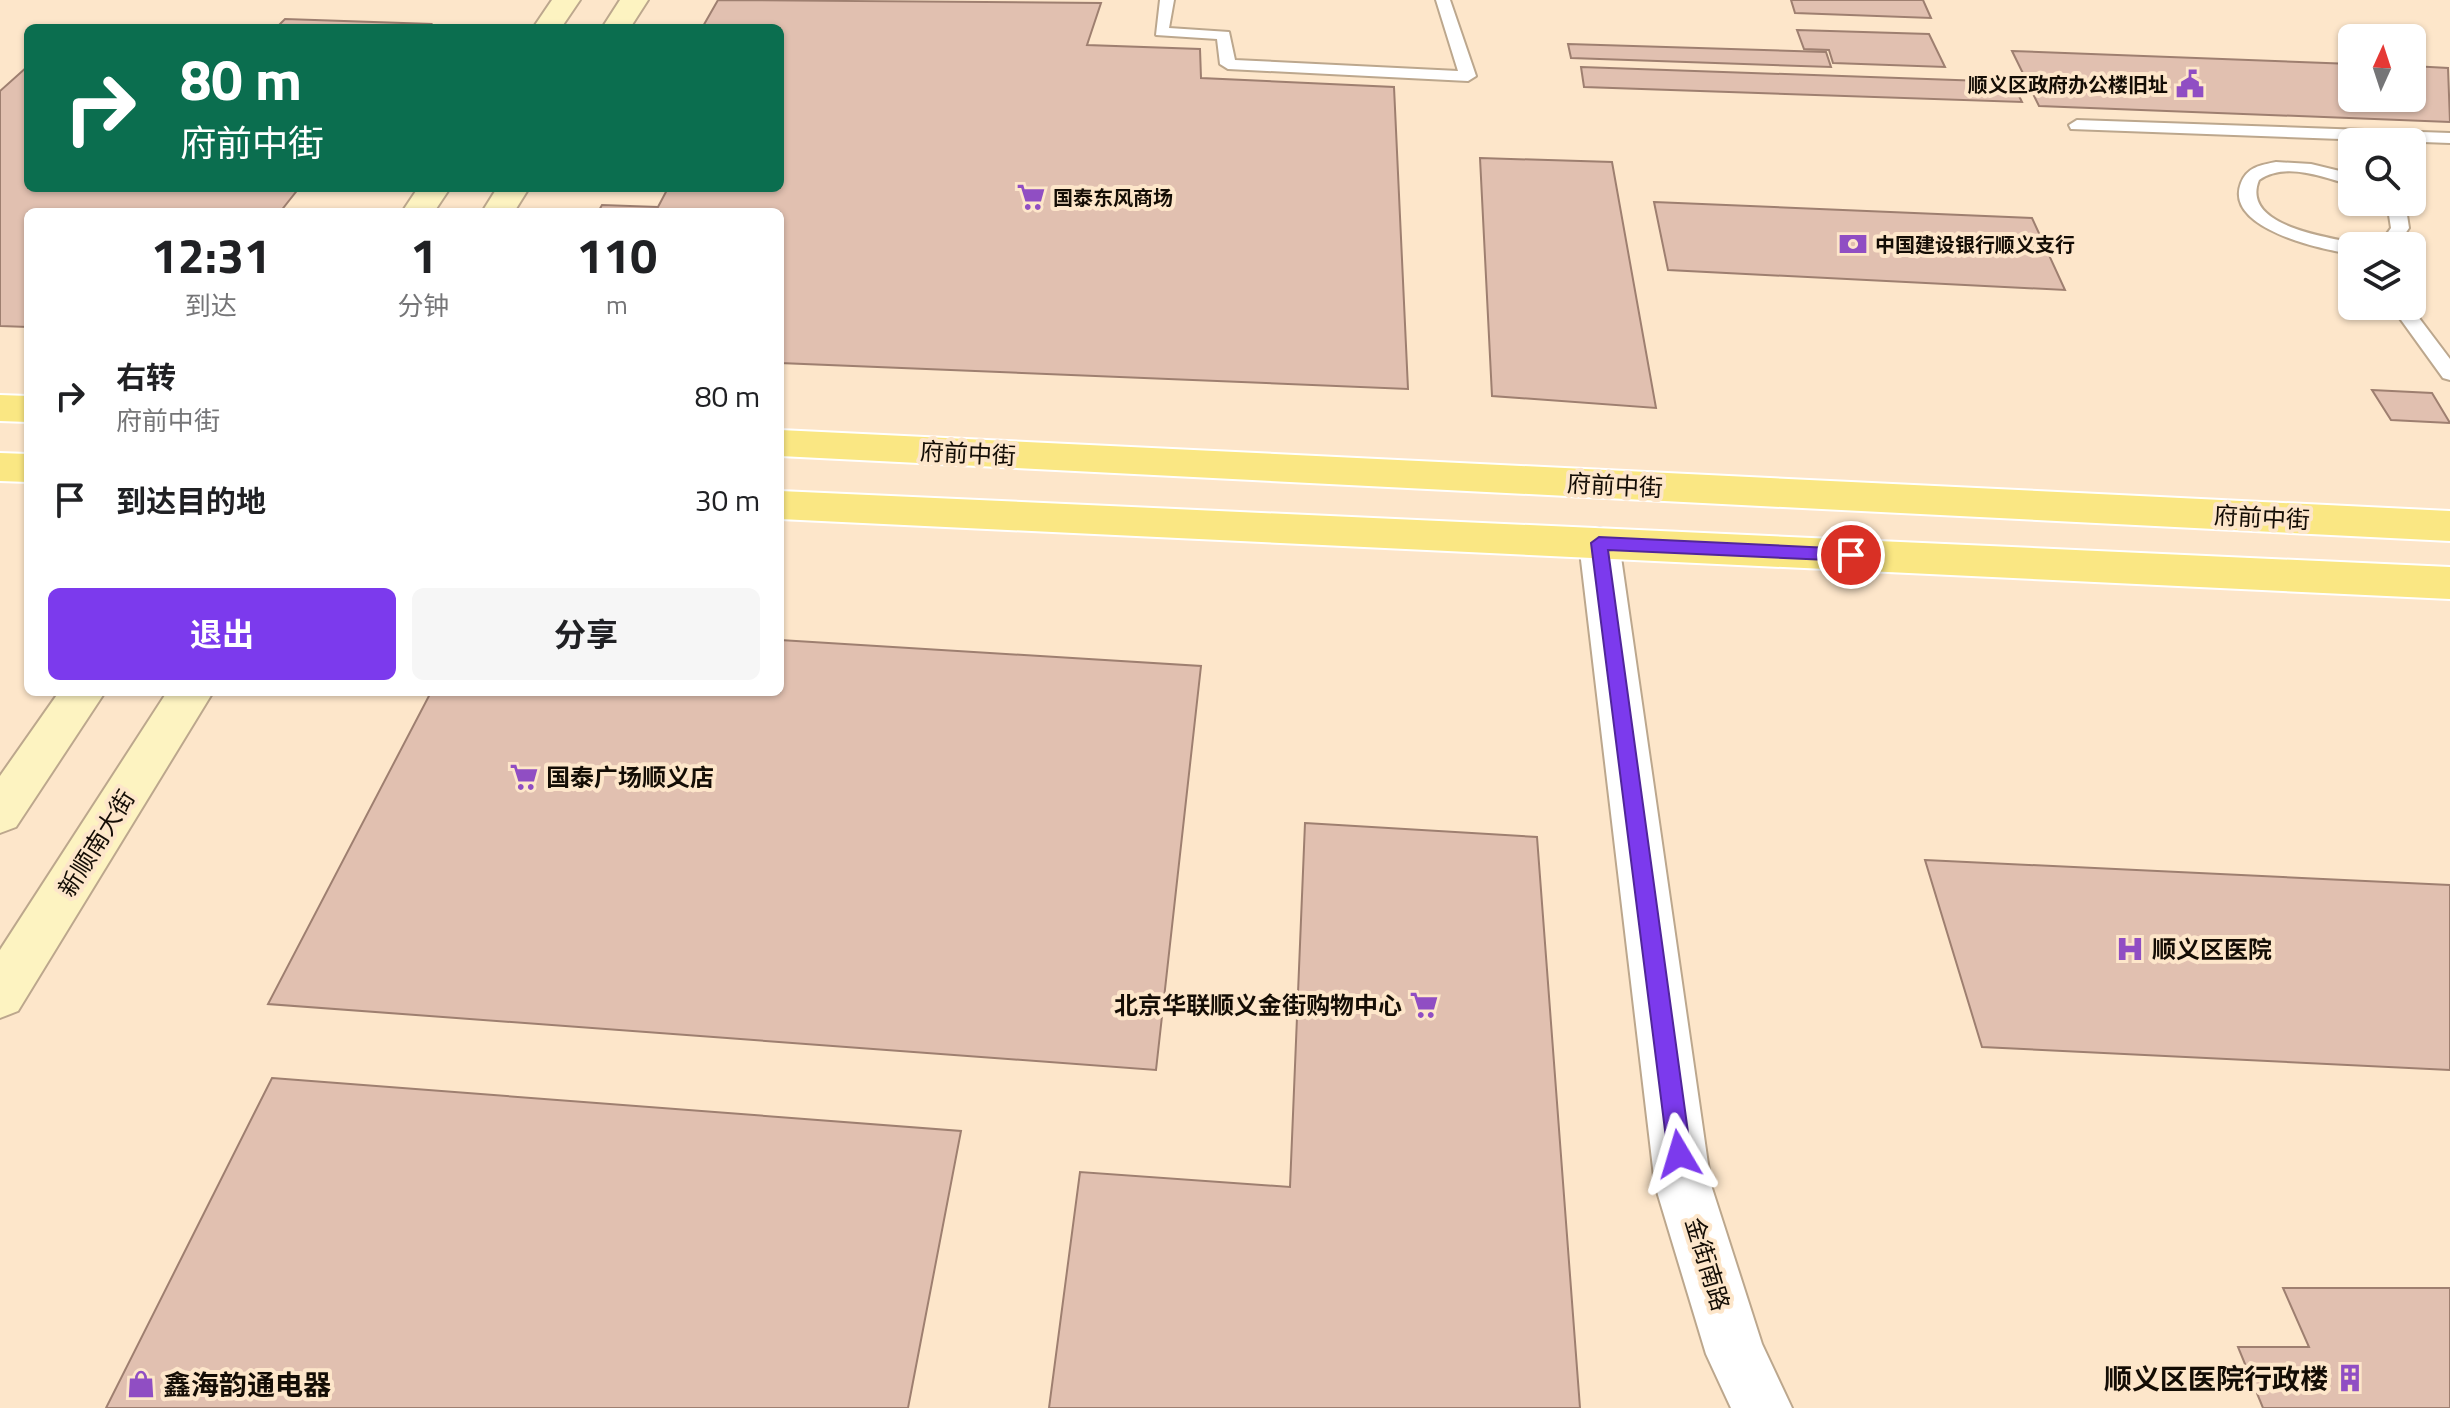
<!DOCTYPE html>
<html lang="zh">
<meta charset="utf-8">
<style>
:root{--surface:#fff;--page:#f6f6f6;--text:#202124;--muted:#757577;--accent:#7c3aed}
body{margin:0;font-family:"Titillium Web","Noto Sans SC",sans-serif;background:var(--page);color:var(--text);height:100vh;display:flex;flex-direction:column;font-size:30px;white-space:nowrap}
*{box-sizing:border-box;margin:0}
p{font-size:26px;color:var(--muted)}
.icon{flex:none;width:44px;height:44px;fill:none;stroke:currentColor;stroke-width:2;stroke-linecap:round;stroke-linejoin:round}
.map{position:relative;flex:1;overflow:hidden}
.side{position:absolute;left:24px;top:208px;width:760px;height:488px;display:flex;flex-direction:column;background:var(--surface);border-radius:12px;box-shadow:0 2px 6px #0004}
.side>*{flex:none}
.hud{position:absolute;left:24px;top:24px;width:760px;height:168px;border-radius:12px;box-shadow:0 2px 6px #0004;background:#0b6e4f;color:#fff;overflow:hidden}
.needle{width:52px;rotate:3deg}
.fabs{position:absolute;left:2338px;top:24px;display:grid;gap:16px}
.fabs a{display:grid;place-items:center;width:88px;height:88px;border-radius:12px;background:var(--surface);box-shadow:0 2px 6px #0004;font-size:40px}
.pin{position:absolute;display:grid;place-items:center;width:68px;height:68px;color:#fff;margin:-34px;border:4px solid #fff;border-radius:50%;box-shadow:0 2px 8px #0007}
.me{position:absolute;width:88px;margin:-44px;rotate:353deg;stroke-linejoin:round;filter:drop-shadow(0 0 6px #0008)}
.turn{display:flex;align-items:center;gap:28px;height:168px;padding:0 24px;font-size:36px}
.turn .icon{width:104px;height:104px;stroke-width:2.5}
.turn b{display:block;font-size:56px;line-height:68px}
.eta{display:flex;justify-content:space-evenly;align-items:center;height:136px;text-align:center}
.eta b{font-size:48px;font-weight:700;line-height:56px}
.action{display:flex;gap:16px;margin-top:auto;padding:16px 24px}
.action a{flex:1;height:92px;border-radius:12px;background:var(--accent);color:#fff;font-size:32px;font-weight:700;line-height:92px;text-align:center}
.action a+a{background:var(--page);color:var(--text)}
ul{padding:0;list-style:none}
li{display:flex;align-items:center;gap:24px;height:104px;padding:0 24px}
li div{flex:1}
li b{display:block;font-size:30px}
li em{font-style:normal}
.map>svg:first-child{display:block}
.building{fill:#e1c0b0;stroke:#9e7f70;stroke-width:2}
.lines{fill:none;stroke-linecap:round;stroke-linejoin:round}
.lane-casing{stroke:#bca78d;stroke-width:4}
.street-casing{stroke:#bca78d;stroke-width:4}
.secondary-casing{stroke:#bca78d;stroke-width:4}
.primary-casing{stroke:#fff;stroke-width:4}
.lane{fill:#fff;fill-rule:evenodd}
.street{fill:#fff;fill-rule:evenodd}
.secondary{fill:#fdf3c1;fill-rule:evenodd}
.primary{fill:#fae783;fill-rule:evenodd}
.route{fill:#7c3aed;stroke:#51269a;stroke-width:2}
.labels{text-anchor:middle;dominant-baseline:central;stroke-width:8;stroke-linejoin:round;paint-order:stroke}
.far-poi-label{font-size:20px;font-weight:bold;fill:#140d05;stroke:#fde6ca;text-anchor:start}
.street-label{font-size:24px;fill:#140d05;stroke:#fde6ca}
.poi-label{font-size:24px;font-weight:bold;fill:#140d05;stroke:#fde6ca;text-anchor:start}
.near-poi-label{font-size:28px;font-weight:bold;fill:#140d05;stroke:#fde6ca;text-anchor:end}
</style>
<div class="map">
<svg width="2450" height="1408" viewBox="0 0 2450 1408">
<rect width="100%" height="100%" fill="#fde6ca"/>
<path class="building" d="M718,0l383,3 -14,42 113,4 1,29 193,9 14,302 -628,-26v-151h-182l4,-7 56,2 10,-19h112v-160h-78z
M1791,0h132l8,18 -136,-5z
M285,19l146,5 -3,4h-152z
M1797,30l132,4 16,33 -112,-4 -4,-13 -25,-1z
M1568,44l258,8 5,15 -260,-9z
M2012,51l340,13v34h60v-32l36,2 2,54 -411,-16z
M28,66v122h271l-19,24h-252v115l-28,-1v-235z
M1581,67l431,15 10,20 -438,-15z
M1480,158l132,4 44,246 -164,-12z
M1654,202l378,16 33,72 -397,-20z
M2372,390l60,3 18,30 -59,-3z
M780,640l421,26 -45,404 -888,-66 163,-312h349z
M1305,823l232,14 43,571h-531l31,-236 210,15z
M1925,860l525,25v185l-468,-23z
M272,1078l689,53 -53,277h-802z
M2283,1288h167v120h-187l-25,-61h71z"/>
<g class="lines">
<defs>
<path id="lane" d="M1160,0h14l-5,28 60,4 6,28 223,11 -22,-71h14l26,76 -8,5 -240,-12 -8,-5 -3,-25 -61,-4z
M2077,120l373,13v10l-379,-14 -2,-4z
M2276,162l35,2 41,10v11c-29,-7 -65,-24 -93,-5 -19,47 71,57 99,64l-6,2v8c-28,-4 -129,-25 -111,-71 6,-16 20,-18 35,-21z
M2379,202h18l10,13 2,13c-12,19 -20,18 -41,18l18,-11 5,-7 -2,-13z
M2391,306h19l40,53v21l-7,-2z"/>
<path id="street" d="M1599,528l14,4 6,11 92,642 51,159 30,64h-61l-25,-54 -51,-169 -76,-642 6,-11z"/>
<path id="secondary" d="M552,0h28l-19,28h-28z
M620,0h28l-18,28h-28z
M418,188h32l-16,24h-32z
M497,188h32l-15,24h-32z
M59,692h46l-89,135 -16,6v-57z
M167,692h46l-195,319 -18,7v-68z"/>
<path id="primary" d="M0,395l28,1v26l-28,-1z
M780,430l1670,81v30l-1670,-85z
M0,453l28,1v28l-28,-1z
M780,491l1670,76v32l-1670,-80z"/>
</defs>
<use href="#lane" class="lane-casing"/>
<use href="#street" class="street-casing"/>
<use href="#secondary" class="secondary-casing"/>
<use href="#primary" class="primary-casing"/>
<use href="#lane" class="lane"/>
<use href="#street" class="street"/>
<use href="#secondary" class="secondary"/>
<use href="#primary" class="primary"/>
</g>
<path class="route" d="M1599,537l252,12 9,6 -9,6 -243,-11 83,604 -4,8 -8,4 -8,-4 -3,-8 -77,-611z"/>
<defs>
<symbol id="civic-bare" viewBox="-9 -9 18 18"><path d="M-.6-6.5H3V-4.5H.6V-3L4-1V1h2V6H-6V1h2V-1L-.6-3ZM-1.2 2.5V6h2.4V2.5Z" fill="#904ec3" stroke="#fde6ca" stroke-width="2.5" paint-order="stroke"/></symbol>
<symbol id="supermarket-bare" viewBox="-9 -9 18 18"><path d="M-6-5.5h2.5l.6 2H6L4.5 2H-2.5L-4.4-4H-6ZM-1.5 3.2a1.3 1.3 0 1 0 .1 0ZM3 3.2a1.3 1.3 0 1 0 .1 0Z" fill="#904ec3" stroke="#fde6ca" stroke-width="2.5" paint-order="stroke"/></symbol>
<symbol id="bank-bare" viewBox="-9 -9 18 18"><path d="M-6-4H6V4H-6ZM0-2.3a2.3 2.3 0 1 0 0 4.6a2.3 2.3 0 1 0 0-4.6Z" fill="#904ec3" stroke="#fde6ca" stroke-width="2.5" paint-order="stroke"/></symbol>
<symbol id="hospital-bare" viewBox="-9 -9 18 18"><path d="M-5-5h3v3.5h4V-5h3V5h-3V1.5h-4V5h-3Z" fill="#904ec3" stroke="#fde6ca" stroke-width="2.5" paint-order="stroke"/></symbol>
<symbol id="building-bare" viewBox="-9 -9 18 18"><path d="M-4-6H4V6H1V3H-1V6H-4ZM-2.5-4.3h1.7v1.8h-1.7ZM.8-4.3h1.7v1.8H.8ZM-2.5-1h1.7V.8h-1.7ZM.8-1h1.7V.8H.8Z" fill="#904ec3" stroke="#fde6ca" stroke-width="2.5" paint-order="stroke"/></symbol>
<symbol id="shop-bare" viewBox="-9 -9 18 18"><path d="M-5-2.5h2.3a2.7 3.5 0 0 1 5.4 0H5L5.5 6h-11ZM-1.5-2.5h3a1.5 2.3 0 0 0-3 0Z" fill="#904ec3" stroke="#fde6ca" stroke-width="2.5" paint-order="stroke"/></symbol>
</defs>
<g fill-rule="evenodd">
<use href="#civic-bare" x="2170" y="64" width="40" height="40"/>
<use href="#supermarket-bare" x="1011" y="177" width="40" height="40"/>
<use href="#bank-bare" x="1833" y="224" width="40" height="40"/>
<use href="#supermarket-bare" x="504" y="757" width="40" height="40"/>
<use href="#hospital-bare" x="2110" y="929" width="40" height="40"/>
<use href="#supermarket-bare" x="1404" y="985" width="40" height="40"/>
<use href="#building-bare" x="2330" y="1358" width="40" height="40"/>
<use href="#shop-bare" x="121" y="1364" width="40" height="40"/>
</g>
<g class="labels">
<g class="far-poi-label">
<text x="2168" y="84" text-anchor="end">顺义区政府办公楼旧址</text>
<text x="1053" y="197">国泰东风商场</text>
<text x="1875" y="244">中国建设银行顺义支行</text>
</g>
<g class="street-label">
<text transform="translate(968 453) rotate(3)">府前中街</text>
<text transform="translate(1615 485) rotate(3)">府前中街</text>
<text transform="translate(2262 517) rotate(3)">府前中街</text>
<text transform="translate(96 843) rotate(-58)">新顺南大街</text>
<text transform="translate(1708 1264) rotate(73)">金街南路</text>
</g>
<g class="poi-label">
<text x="546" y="777">国泰广场顺义店</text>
<text x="2152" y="949">顺义区医院</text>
<text x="1402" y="1005" text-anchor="end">北京华联顺义金街购物中心</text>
</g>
<g class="near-poi-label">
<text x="2328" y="1378">顺义区医院行政楼</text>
<text x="163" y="1384" text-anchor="start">鑫海韵通电器</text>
</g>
</g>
</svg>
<div class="fabs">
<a><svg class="needle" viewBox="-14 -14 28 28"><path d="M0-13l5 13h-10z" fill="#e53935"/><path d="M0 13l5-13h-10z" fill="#757577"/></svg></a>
<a><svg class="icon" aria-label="search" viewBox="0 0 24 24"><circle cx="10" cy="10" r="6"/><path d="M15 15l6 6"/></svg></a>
<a><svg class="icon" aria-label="layers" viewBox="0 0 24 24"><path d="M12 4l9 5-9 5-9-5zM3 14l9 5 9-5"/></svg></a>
</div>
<div class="pin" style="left:1851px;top:555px;background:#d93025"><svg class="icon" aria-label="arrive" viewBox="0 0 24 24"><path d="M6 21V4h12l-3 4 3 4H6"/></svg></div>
<svg class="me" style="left:1679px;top:1154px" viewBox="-20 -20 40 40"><path d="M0-17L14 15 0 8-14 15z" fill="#7c3aed" stroke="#fff" stroke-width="4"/></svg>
<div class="hud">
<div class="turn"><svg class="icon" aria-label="right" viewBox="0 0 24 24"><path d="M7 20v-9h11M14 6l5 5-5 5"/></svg><div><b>80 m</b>府前中街</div></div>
</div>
<section class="side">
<div class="eta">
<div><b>12:31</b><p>到达</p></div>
<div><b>1</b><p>分钟</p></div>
<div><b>110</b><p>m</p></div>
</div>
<ul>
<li><svg class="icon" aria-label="right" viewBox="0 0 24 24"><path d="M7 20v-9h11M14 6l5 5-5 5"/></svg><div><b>右转</b><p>府前中街</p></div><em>80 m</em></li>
<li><svg class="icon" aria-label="arrive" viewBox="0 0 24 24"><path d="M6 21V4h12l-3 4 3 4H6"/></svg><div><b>到达目的地</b></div><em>30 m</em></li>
</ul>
<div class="action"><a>退出</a><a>分享</a></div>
</section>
</div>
